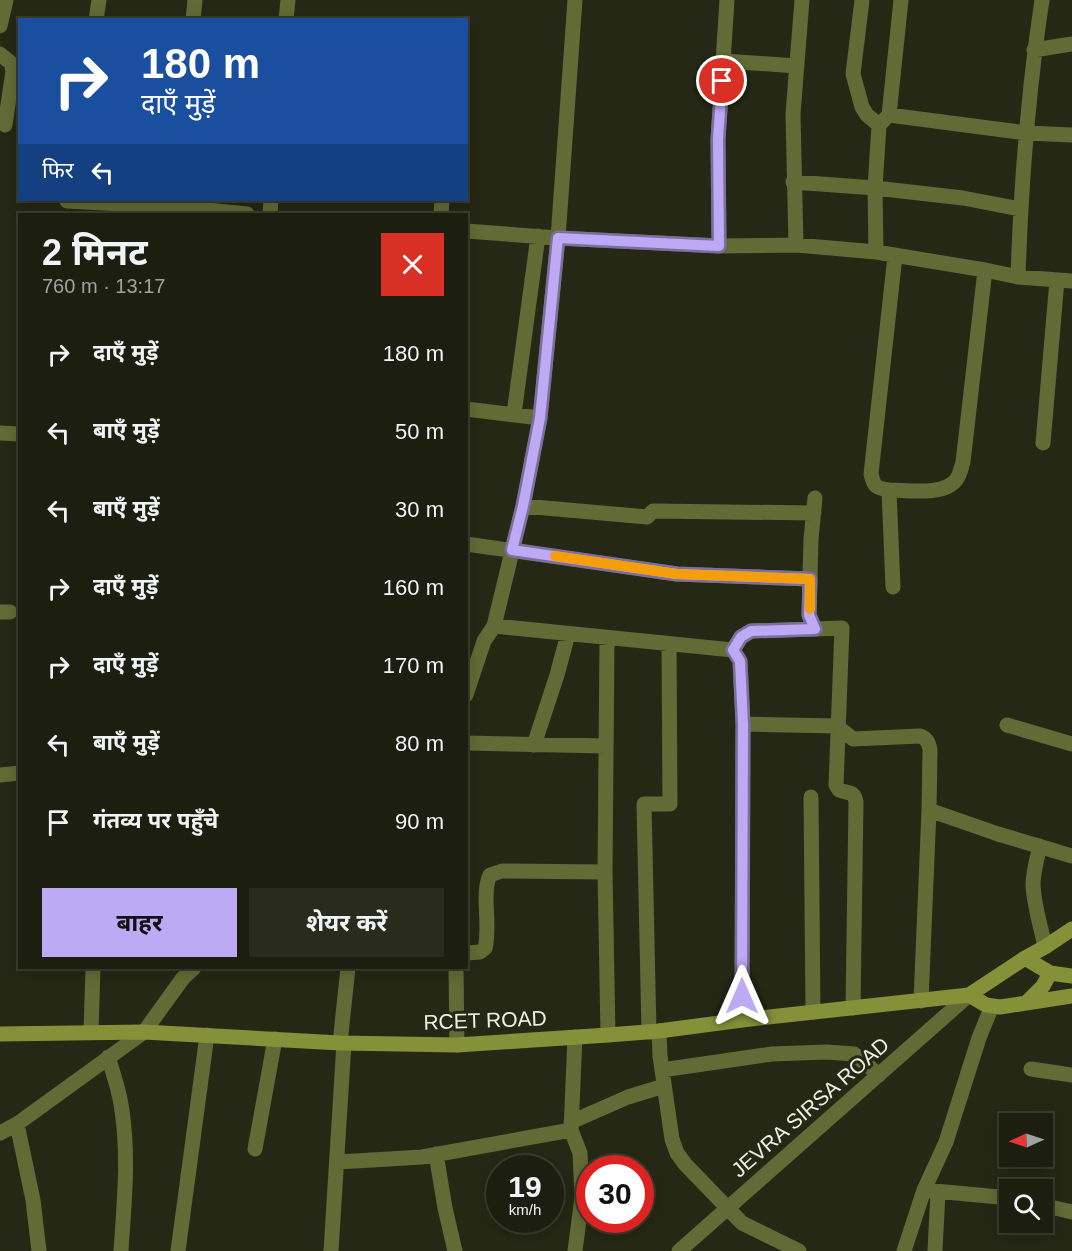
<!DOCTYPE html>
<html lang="hi">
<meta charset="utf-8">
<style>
:root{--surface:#1c1e0f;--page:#292b1d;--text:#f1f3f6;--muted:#a0a29e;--line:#3a3c2f;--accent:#bea9f5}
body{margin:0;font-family:Arial,"Noto Sans Devanagari",sans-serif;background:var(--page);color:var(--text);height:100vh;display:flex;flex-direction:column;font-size:22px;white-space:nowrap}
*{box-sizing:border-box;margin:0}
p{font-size:20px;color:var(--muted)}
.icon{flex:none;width:33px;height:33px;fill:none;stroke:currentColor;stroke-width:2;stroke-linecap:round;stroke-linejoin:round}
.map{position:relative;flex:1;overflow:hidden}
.drawer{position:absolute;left:18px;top:213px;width:450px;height:756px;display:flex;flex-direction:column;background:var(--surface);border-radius:0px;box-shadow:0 3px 15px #0003,0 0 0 2px var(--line)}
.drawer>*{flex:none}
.guide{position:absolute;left:18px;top:18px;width:450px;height:183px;border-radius:0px;box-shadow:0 3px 15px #0003,0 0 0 2px var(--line);background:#1a4fa0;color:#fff;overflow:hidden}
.needle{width:39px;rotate:267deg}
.fabs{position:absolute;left:999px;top:1113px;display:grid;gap:12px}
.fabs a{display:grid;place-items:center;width:54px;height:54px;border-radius:0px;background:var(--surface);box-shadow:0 3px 15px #0003,0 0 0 2px var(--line);font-size:30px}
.speed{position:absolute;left:486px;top:1155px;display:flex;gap:12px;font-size:30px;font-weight:700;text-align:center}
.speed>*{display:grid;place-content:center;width:78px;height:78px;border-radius:50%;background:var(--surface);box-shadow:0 3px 15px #0003,0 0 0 2px var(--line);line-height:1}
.speed small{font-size:15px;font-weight:400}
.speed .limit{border:9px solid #d22;background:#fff;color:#111}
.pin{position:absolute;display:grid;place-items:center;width:51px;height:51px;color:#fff;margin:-26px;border:3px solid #fff;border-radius:50%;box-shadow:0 2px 6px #0007}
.me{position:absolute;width:66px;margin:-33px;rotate:0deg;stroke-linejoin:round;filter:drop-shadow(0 0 4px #0008)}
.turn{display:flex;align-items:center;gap:21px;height:126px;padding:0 24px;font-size:27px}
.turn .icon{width:78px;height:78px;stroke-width:2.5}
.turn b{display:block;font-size:42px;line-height:51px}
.then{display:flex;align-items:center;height:57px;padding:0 24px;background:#0003;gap:12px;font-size:22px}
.round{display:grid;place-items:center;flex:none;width:63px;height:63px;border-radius:0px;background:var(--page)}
.summary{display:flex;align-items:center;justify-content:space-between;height:102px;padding:0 24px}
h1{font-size:36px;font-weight:700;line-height:45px}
.cta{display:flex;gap:12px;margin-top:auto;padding:12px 24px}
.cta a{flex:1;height:69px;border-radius:0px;background:var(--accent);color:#111;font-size:24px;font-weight:700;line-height:69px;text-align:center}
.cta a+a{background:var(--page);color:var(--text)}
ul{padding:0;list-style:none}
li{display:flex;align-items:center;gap:18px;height:78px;padding:0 24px}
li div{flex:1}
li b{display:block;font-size:22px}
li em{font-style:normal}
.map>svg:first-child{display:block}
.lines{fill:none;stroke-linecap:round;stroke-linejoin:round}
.minor{stroke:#626a36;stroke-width:15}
.tertiary{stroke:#626a36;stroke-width:15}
.secondary{stroke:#849138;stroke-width:15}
.route-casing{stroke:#7c6e9f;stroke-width:15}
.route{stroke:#bea9f5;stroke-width:10}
.slow{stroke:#f59e0b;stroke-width:10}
.labels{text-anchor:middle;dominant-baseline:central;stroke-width:6;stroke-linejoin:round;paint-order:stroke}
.street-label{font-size:21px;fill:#edf0e3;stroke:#252814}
</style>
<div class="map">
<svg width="1072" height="1251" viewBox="0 0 1072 1251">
<rect width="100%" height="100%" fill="#252814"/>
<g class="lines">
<path class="minor" d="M862,0l-9,74 9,33 5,8 12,10
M96,20l3,-20
M193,20l2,-20
M286,20l2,-20
M0,26l6,-26
M1034,50l38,-6
M0,54l11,9 2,8 -8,54
M724,61l73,5
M889,115l138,18 45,2
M793,182l82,6 88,10 57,11
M67,201l110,6 70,7
M270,214l1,-14
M441,214l1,-14
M466,231l92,7 161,8 77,-1 80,7 109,18 33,7 54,4
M796,245l-3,-131 9,-114
M719,246l-1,-107 9,-139
M876,252l-1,-64 4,-63 10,-10 12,-115
M1018,277c3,-93 10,-185 24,-277
M466,409l74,9
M514,414l24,-178
M0,433l20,1
M1043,443l14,-163
M889,490c-13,-2 -15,-3 -18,-16l24,-218
M815,498l-4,41 -2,76 6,14 27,-1 -6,157 3,5c9,4 15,0 17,12l-3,206
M523,506l124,11 6,-6 161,2
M466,544l211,30 133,5
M893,587l-4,-97c18,0 55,6 67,-10 4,-5 5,-12 7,-18l22,-192
M0,612h10
M494,626l239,24 8,-13 10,-6 64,-2
M607,638l-2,234 3,163
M733,650l7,11 3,63
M466,695l18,-54 10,-15 29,-120 17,-88 18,-180 17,-238
M1007,725l65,19
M466,743l140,3
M534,745l23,-70 11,-41
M0,775l20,-2
M811,797l2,215
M1040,846c-3,13 -7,26 -7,39 1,21 8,42 12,62
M466,953l14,-1 5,-4c6,-22 -4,-54 5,-73l12,-4 103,1
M456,968l1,77
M921,1001l8,-191
M742,1020l1,-296 94,2 16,13 67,-3c7,2 9,7 10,14l-1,60 69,24 74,22
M659,1031l1,25 12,83 5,14 8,11 57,59 57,28
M91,1032l2,-64
M649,1032l-5,-228h26l-1,-160
M575,1037l-4,93 9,23 2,44 -7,54
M340,1043l8,-75
M108,1057c6,18 12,36 14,54 7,47 2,93 -1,140
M1031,1069l41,6
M662,1070l110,-16 54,-2 28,2 25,21
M571,1122l57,-25 36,-11
M17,1124l16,76 6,51
M0,1133l17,-9 127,-92 39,-54 11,-10
M255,1149l20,-110
M436,1154l9,54 10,43
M338,1162l84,-5 149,-27
M924,1190l86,8
M1042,1205l30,7
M178,1251l29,-216
M331,1251l13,-208
M904,1251l20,-61 22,-48 33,-104 13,-32
M935,1251l3,-59"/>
<path class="tertiary" d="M679,1251l290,-256"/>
<path class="secondary" d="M1025,958l25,15 22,3
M969,995l17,10 14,2 72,-11
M1026,1003l17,-17 7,-13
M0,1034l144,-2 196,11 117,2 151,-10 51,-4 83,-11 227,-25 56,-37 20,-11 27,-18"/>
</g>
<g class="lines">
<defs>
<path id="route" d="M722,81l-4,58 1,107 -161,-8 -18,180 -17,88 -11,44 165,24 133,5 -1,36 6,14 -64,2 -10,6 -8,13 7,11 3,63 -1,272"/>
</defs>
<use href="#route" class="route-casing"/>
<use href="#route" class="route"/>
<path class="slow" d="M555,556l122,18 133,5v30"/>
</g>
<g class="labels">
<g class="street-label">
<text transform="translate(485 1020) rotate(-2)">RCET ROAD</text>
<text transform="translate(810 1107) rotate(-41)">JEVRA SIRSA ROAD</text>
</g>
</g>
</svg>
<div class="fabs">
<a><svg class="needle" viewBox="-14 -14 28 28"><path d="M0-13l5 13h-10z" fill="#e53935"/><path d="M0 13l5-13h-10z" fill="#a0a29e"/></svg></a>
<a><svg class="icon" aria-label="search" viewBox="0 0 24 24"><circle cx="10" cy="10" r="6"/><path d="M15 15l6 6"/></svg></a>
</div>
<div class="speed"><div>19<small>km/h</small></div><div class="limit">30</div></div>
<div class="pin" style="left:722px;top:81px;background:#d93025"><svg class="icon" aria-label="arrive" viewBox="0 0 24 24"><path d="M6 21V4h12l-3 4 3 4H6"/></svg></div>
<svg class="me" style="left:742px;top:996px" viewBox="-20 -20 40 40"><path d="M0-17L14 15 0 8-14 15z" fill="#bea9f5" stroke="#fff" stroke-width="4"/></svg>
<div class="guide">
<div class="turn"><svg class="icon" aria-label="right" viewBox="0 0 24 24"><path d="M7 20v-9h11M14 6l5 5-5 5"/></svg><div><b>180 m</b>दाएँ मुड़ें</div></div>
<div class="then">फिर<svg class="icon" aria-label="left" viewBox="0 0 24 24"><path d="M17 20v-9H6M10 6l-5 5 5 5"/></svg></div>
</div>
<section class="drawer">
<div class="summary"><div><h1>2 मिनट</h1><p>760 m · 13:17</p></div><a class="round" style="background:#d93025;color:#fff"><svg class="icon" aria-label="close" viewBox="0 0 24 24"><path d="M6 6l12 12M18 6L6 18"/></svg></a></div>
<ul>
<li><svg class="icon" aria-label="right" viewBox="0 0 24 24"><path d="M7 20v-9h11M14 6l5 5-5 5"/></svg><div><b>दाएँ मुड़ें</b></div><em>180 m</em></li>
<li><svg class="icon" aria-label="left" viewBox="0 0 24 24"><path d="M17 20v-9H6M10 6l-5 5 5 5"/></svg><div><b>बाएँ मुड़ें</b></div><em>50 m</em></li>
<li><svg class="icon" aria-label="left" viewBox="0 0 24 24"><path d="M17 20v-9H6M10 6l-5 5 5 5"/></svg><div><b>बाएँ मुड़ें</b></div><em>30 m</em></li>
<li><svg class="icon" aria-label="right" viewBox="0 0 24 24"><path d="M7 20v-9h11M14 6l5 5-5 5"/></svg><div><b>दाएँ मुड़ें</b></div><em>160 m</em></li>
<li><svg class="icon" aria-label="right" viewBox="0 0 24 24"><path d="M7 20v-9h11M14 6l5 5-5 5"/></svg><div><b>दाएँ मुड़ें</b></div><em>170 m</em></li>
<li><svg class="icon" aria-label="left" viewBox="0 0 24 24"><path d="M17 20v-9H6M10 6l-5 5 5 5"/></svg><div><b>बाएँ मुड़ें</b></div><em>80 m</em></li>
<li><svg class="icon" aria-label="arrive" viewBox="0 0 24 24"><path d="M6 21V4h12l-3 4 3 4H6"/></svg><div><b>गंतव्य पर पहुँचे</b></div><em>90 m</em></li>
</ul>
<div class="cta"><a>बाहर</a><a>शेयर करें</a></div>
</section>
</div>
